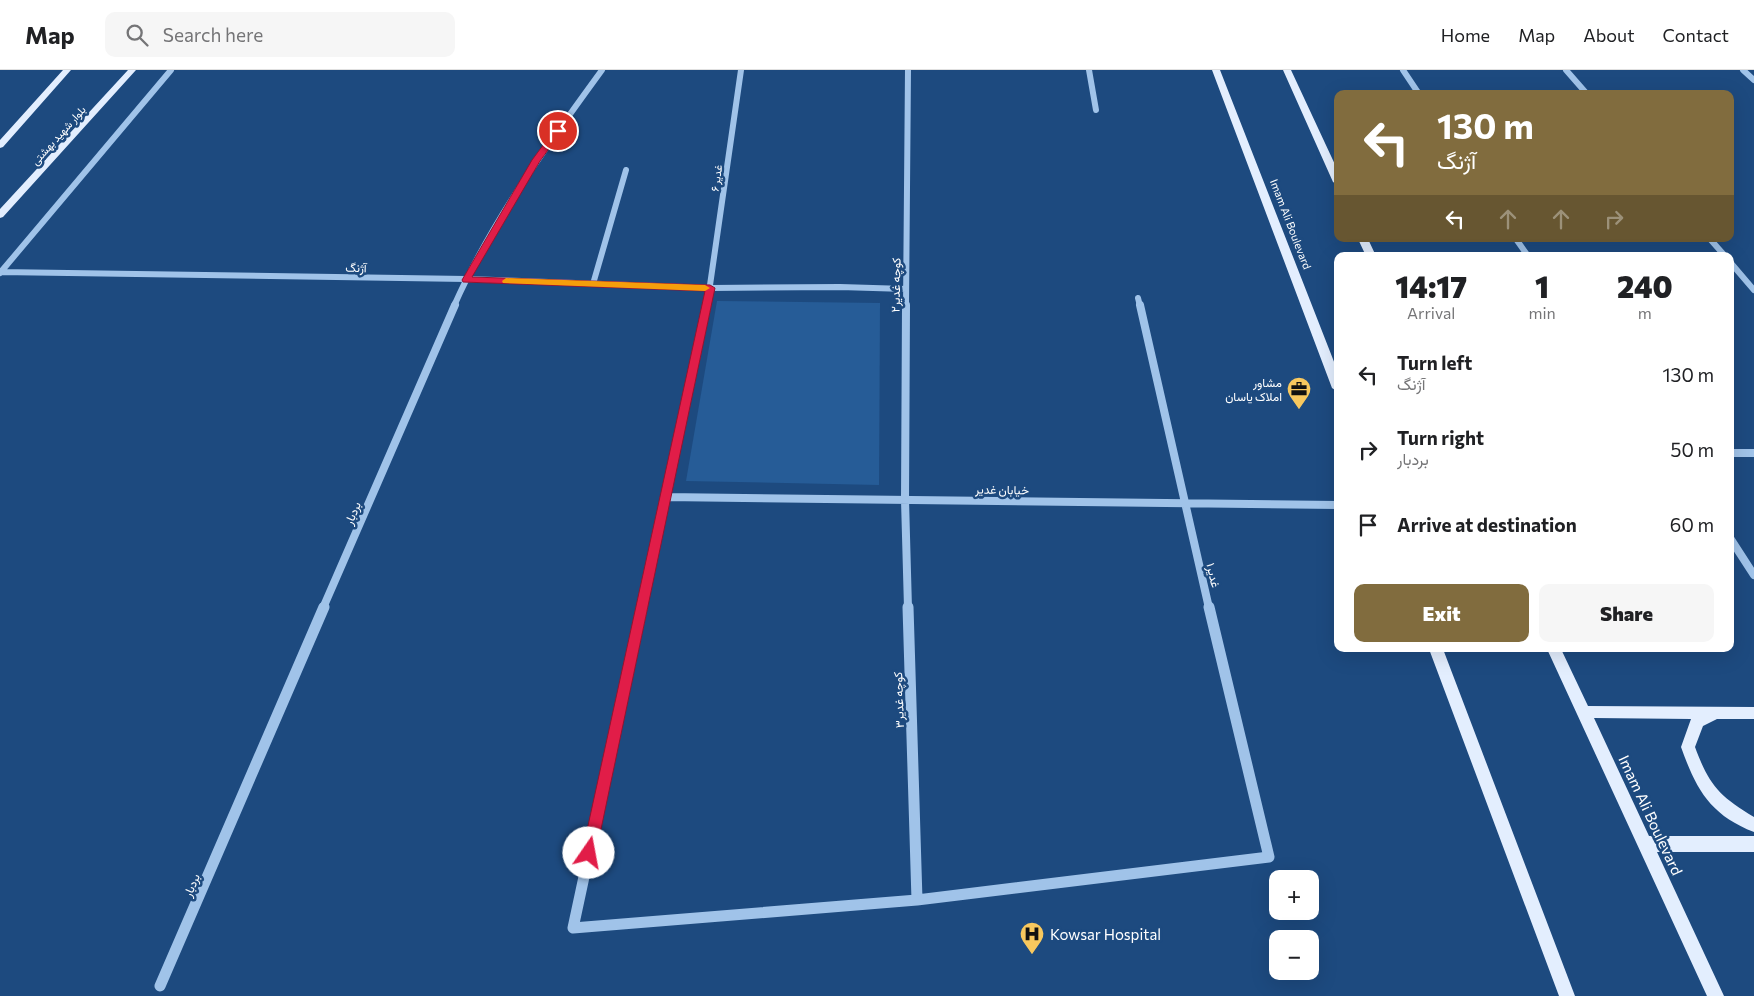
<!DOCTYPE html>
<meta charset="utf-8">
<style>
:root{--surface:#fff;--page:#f6f6f6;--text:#202124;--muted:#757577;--line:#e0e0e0;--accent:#816c3e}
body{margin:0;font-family:Commissioner,Vazirmatn,sans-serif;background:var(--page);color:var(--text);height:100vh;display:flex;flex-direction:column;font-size:19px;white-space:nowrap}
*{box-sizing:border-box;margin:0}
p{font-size:16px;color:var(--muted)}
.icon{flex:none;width:28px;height:28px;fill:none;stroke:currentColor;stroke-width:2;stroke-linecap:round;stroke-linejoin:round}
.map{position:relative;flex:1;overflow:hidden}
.panel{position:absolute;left:1334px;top:182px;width:400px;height:400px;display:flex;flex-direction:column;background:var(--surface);border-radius:10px;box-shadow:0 5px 20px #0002}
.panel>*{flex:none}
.guide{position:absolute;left:1334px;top:20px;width:400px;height:152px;border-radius:10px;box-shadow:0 5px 20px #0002;background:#816c3e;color:#fff;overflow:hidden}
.fabs{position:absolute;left:1269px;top:800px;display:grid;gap:10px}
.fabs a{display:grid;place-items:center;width:50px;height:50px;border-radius:10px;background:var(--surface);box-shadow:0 5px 20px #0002;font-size:25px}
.pin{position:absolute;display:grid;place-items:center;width:42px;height:42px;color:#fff;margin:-21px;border:2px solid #fff;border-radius:50%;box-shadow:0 1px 5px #0007}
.me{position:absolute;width:55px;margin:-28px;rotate:12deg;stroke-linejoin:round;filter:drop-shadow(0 0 4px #0008)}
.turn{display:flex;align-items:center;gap:18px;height:105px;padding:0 20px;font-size:22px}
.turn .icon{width:65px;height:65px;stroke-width:2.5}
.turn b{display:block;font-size:35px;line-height:42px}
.lanes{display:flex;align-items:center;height:48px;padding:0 20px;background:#0003;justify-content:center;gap:25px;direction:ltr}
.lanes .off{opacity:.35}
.eta{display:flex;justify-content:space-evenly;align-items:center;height:85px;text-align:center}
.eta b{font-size:30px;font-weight:800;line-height:35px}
.cta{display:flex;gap:10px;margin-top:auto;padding:10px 20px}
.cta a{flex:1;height:58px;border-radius:10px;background:var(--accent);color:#fff;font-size:20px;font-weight:800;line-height:58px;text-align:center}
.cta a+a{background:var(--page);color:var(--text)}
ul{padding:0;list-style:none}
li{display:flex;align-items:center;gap:15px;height:75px;padding:0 20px}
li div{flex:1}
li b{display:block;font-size:19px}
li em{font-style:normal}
header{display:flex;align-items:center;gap:30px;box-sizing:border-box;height:70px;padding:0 25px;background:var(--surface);border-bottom:1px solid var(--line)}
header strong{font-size:24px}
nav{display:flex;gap:28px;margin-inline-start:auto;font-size:18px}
.search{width:350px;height:45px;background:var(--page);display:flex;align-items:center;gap:12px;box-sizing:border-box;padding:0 18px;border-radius:10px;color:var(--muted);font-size:19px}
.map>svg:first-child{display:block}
.green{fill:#265c97}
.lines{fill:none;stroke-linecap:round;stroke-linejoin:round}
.minor-far2{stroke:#a0c3e9;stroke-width:6}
.minor-far1{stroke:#a0c3e9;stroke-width:8}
.minor{stroke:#a0c3e9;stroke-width:11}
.major{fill:#e3eefe;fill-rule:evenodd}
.route{fill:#e11d48;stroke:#92132f}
.slow{fill:#f59e0b}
.labels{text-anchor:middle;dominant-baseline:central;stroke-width:5;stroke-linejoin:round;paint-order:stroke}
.far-street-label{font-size:11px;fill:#fff;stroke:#1d4a7f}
.street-label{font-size:12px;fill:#fff;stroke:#1d4a7f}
.poi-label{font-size:12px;fill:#fff;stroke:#1d4a7f;text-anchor:end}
.near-street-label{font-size:15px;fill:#fff;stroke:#1d4a7f}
.near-poi-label{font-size:15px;fill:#fff;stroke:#1d4a7f;text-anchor:start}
</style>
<header>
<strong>Map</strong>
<div class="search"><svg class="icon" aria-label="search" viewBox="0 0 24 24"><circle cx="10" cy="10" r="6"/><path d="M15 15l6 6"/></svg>Search here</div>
<nav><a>Home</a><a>Map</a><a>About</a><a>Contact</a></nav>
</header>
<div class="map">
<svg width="1754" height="926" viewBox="0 0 1754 926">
<rect width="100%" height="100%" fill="#1d4a7f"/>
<path class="green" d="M717,231l163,2 -1,182 -193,-4z"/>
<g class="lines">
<path class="minor-far2" d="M1089,0l7,40
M1403,0l16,24
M1566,0l21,24
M1743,0l11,10
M1516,169l12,17
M1710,169l15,17
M1730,192l24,28
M0,202l466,7 245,9 129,-1 66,2
M0,203l171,-203
M593,214l33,-114
M1138,228l2,8
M454,236c37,-84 94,-162 148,-236
M707,236l34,-236
M906,236l2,-236"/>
<path class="minor-far1" d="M906,235l-1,195 3,108
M1140,235l69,303
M1730,383h24
M665,427l673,8
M1730,468l24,37
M323,538l132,-303
M642,538l65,-303"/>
<path class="minor" d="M642,537l-69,321 344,-28 352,-43 -60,-250
M908,537l9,293
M160,916l164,-379"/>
<path class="major" d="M63,0h8l-68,77 -3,1v-8z
M128,0h8l-133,147 -3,1v-9z
M1212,0h8l118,302v20l-6,-4z
M1283,0h8l47,101v14l-5,-3z
M1358,169h10l8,17h-10z
M1429,579h14l132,347h-16z
M1547,579h14l27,57 166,1v12h-37l-14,7 -8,21c14,38 24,49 59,70v15c-44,-17 -58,-43 -73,-85l10,-28 -97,-1 55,118h105v16h-97l67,144h-17z"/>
</g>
<path class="route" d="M555,59l7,2 -22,30 -68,116 238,8 5,3 -119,565 -2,5 -5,2 -5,-2 -2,-5 123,-562 -242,-9 -1,-2 70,-120z"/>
<path class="slow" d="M506,208l199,7 5,3 -5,3 -202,-8 -1,-2z"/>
<defs>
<symbol id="office-pin" viewBox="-11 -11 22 30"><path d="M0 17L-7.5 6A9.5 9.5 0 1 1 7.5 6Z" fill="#f8c85e" stroke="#1d4a7f"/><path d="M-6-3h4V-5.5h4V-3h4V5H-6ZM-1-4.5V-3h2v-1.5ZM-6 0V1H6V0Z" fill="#111"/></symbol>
<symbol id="hospital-pin" viewBox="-11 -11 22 30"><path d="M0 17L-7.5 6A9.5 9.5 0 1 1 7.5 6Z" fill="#f8c85e" stroke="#1d4a7f"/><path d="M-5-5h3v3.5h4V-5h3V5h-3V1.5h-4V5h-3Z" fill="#111"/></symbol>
</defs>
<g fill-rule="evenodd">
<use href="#office-pin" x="1285" y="305" width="28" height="38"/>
<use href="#hospital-pin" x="1018" y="850" width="28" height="38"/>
</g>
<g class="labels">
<g class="far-street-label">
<text transform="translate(58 65) rotate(-48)">بلوار شهید بهشتی</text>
<text transform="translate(716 108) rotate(-82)">غدیر ۶</text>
<text transform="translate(1291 154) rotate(69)">Imam Ali Boulevard</text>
</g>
<g class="street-label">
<text transform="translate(356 197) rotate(1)">آژنگ</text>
<text transform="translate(895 215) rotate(-89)">کوچه غدیر۲</text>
<text transform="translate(1002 419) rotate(1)">خیابان غدیر</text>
<text transform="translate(352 443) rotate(-67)">بردبار</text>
<text transform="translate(1214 505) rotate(77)">غدیر۱</text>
<text transform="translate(898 630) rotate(-92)">کوچه غدیر۳</text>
<text transform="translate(191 815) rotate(-67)">بردبار</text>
</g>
<g class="poi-label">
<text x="1282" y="312">مشاور<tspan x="1282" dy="14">املاک یاسان</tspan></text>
</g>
<g class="near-street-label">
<text transform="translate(1651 745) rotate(65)">Imam Ali Boulevard</text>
</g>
<g class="near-poi-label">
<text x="1050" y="864">Kowsar Hospital</text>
</g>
</g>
</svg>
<div class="fabs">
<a>+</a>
<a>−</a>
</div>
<div class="pin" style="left:558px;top:61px;background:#d93025"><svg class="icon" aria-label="arrive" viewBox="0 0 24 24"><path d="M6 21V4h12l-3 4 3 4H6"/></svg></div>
<svg class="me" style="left:589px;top:783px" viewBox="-20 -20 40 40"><circle r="19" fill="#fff"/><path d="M0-13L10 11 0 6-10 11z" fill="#e11d48"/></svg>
<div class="guide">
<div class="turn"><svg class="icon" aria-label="left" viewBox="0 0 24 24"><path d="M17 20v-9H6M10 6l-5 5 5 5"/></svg><div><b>130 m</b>آژنگ</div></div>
<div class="lanes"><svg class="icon" aria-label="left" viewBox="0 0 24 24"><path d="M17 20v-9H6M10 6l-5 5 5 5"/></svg><svg class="icon off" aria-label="ahead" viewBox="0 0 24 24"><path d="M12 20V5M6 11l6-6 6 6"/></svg><svg class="icon off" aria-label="ahead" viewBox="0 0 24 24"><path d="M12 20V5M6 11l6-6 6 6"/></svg><svg class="icon off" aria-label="right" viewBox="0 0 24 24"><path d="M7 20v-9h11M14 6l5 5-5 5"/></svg></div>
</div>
<section class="panel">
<div class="eta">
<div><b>14:17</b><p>Arrival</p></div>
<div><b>1</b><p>min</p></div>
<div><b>240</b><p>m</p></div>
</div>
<ul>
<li><svg class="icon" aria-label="left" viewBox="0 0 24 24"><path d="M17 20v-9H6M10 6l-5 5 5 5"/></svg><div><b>Turn left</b><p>آژنگ</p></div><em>130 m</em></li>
<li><svg class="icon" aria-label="right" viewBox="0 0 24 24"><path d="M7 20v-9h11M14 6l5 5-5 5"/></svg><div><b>Turn right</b><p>بردبار</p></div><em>50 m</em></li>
<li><svg class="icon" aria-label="arrive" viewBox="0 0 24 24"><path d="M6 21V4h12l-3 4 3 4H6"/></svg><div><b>Arrive at destination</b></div><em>60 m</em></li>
</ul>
<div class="cta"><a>Exit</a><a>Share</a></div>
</section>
</div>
